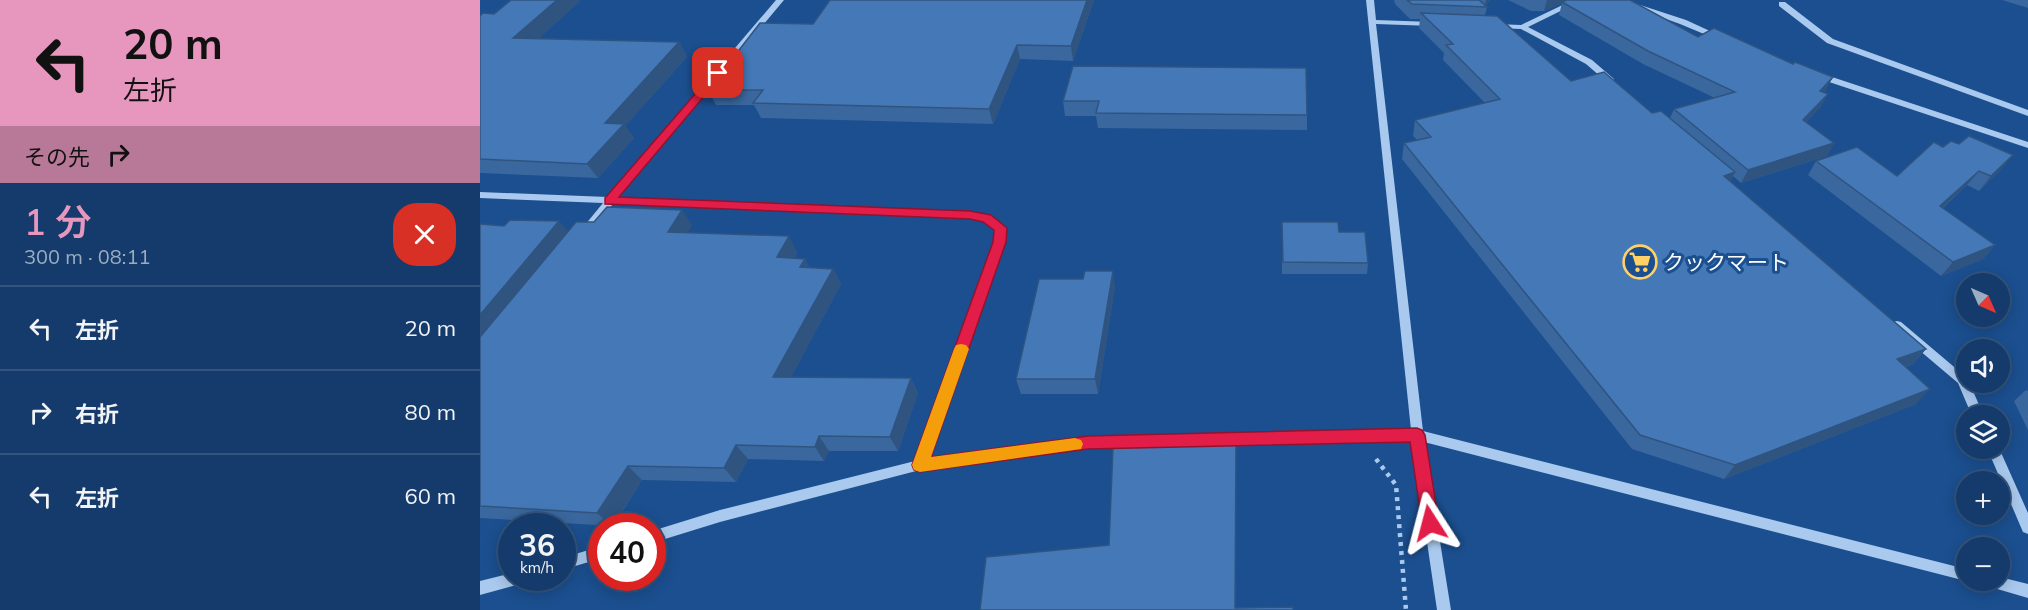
<!DOCTYPE html>
<html lang="ja">
<meta charset="utf-8">
<style>
:root{--surface:#143b6b;--page:#1d4271;--text:#f1f3f6;--muted:#9dadc1;--line:#33557e;--accent:#e797bd}
body{margin:0;font-family:Mulish,"Noto Sans JP",sans-serif;background:var(--page);color:var(--text);height:100vh;display:flex;flex-direction:column;font-size:22px;white-space:nowrap}
*{box-sizing:border-box;margin:0}
p{font-size:20px;color:var(--muted)}
.icon{flex:none;width:33px;height:33px;fill:none;stroke:currentColor;stroke-width:2;stroke-linecap:round;stroke-linejoin:round}
.map{position:relative;flex:1;overflow:hidden}
.side{display:flex;flex-direction:column;background:var(--surface);width:480px}
.side>*{flex:none}
.top-card{background:#e797bd;color:#111;overflow:hidden}
.needle{width:39px;rotate:135deg}
.tools{position:absolute;left:1476px;top:273px;display:grid;gap:12px}
.tools a{display:grid;place-items:center;width:54px;height:54px;border-radius:50%;background:var(--surface);box-shadow:0 3px 15px #0003,0 0 0 2px var(--line);font-size:30px}
.speed{position:absolute;left:18px;top:513px;display:flex;gap:12px;font-size:30px;font-weight:700;text-align:center}
.speed>*{display:grid;place-content:center;width:78px;height:78px;border-radius:50%;background:var(--surface);box-shadow:0 3px 15px #0003,0 0 0 2px var(--line);line-height:1}
.speed small{font-size:15px;font-weight:400}
.speed .limit{border:9px solid #d22;background:#fff;color:#111}
.pin{position:absolute;display:grid;place-items:center;width:51px;height:51px;color:#fff;margin:-26px;border-radius:12px;box-shadow:0 3px 9px #0006}
.me{position:absolute;width:66px;margin:-33px;rotate:351deg;stroke-linejoin:round;filter:drop-shadow(0 0 4px #0008)}
.turn{display:flex;align-items:center;gap:21px;height:126px;padding:0 24px;font-size:27px}
.turn .icon{width:78px;height:78px;stroke-width:2.5}
.turn b{display:block;font-size:42px;line-height:51px}
.then{display:flex;align-items:center;height:57px;padding:0 24px;background:#0003;gap:12px;font-size:22px}
.round{display:grid;place-items:center;flex:none;width:63px;height:63px;border-radius:24px;background:var(--page)}
.summary{display:flex;align-items:center;justify-content:space-between;height:102px;padding:0 24px}
h1{font-size:36px;font-weight:600;line-height:45px;color:var(--accent)}
ul{padding:0;list-style:none}
li{display:flex;align-items:center;gap:18px;height:84px;padding:0 24px;border-top:2px solid var(--line)}
li div{flex:1}
li b{display:block;font-size:22px}
li em{font-style:normal}
main{display:flex;flex:1;min-height:0}
.map>svg:first-child{display:block}
.lines{fill:none;stroke-linecap:round;stroke-linejoin:round}
.path{stroke:#a9c9ee;stroke-width:4.5;stroke-dasharray:4 5;stroke-linecap:butt}
.minor{fill:#a9c9ee;fill-rule:evenodd}
.wall{fill:#3a679d}
.shaded-wall{fill:#305480}
.building{fill:#4478b7;stroke:#305480;stroke-width:1.5}
.route{fill:#e11d48;stroke:#92132f;stroke-width:1.5}
.slow{fill:#f59e0b}
.labels{text-anchor:middle;dominant-baseline:central;stroke-width:6;stroke-linejoin:round;paint-order:stroke}
.poi-label{font-size:21px;fill:#fff;stroke:#1b4f8f;text-anchor:start}
</style>
<main>
<section class="side">
<div class="top-card">
<div class="turn"><svg class="icon" aria-label="left" viewBox="0 0 24 24"><path d="M17 20v-9H6M10 6l-5 5 5 5"/></svg><div><b>20 m</b>左折</div></div>
<div class="then">その先<svg class="icon" aria-label="right" viewBox="0 0 24 24"><path d="M7 20v-9h11M14 6l5 5-5 5"/></svg></div>
</div>
<div class="summary"><div><h1>1 分</h1><p>300 m · 08:11</p></div><a class="round" style="background:#d93025;color:#fff"><svg class="icon" aria-label="close" viewBox="0 0 24 24"><path d="M6 6l12 12M18 6L6 18"/></svg></a></div>
<ul>
<li><svg class="icon" aria-label="left" viewBox="0 0 24 24"><path d="M17 20v-9H6M10 6l-5 5 5 5"/></svg><div><b>左折</b></div><em>20 m</em></li>
<li><svg class="icon" aria-label="right" viewBox="0 0 24 24"><path d="M7 20v-9h11M14 6l5 5-5 5"/></svg><div><b>右折</b></div><em>80 m</em></li>
<li><svg class="icon" aria-label="left" viewBox="0 0 24 24"><path d="M17 20v-9H6M10 6l-5 5 5 5"/></svg><div><b>左折</b></div><em>60 m</em></li>
</ul>
</section>
<div class="map">
<svg width="1548" height="610" viewBox="0 0 1548 610">
<rect width="100%" height="100%" fill="#1b4f8f"/>
<g class="lines">
<path class="path" d="M896,459l20,26 10,125"/>
<path class="minor" d="M296,0h8l-166,198 352,14 20,4 14,10 2,2 -1,14 -77,217 160,-21 323,-8 -45,-430h8l2,20 56,2 4,2 -4,2 -56,-2 47,407 543,138v11h2l-2,1 -542,-139 27,168h-14l-25,-170 -324,8 -168,22 -200,52 -68,21v-12l68,-21 195,-49 80,-219 1,-13 -12,-8 -14,-3 -357,-14 -27,31 -3,1 -5,-3 2,-2 23,-28 -123,-5v-6l128,5z
M1093,0h10l-55,27 64,33 22,19v4h-6l-22,-19 -65,-35 -26,-1 -4,-2 4,-2 26,1z
M1134,0h11l61,20 37,17 -7,2 -36,-15z
M1299,2h6l48,37 195,71v6l-201,-73 -48,-37z
M1337,74h6l205,68v6l-211,-70z
M1417,321l4,1 65,55v5h3l15,34h-12l-14,-33 -65,-55 -1,-3 1,-3z
M1507,448h12l29,65v21l-5,-2z
M122,546v12l-40,12v-12z
M32,573v5h14l-2,5 -44,12v-14z
M1520,577l28,7v14l-41,-12 -5,-1 -2,-5h20z"/>
</g>
<path class="wall" d="M350,0h264l-21,61 -53,-2 -27,65 -232,-6 -7,-13h-38l-8,-15 105,-66z
M914,0h96l-4,6 1,1 -2,8 86,66 81,32 18,5 4,-9 41,-11 -72,-34 -84,-49 3,-12 -18,8h-13l-23,-11h122l68,37 128,53 -2,2 4,2 -7,12 -15,16 28,21 -7,13 -86,27 -8,-7 -3,5 196,168 -13,15 -7,3 10,37 -192,75 -92,-30 -230,-290 2,-16 13,-3 -4,-4 2,-16 70,-17 -42,-43 1,-7 -25,-25 1,-9h-10l-15,-15z
M1522,0h26v8z
M100,1l-42,38 141,3 8,15 -62,69 9,12 -36,40 -118,-5v-157z
M593,66l234,49v15l-209,-2 -2,-12h-31l-2,-15z
M1463,147l58,23 -22,21 -12,-6 -24,23 52,37 -12,14 -42,17 -133,-101 8,-14 81,15z
M802,222l57,10 29,31 -1,11h-85z
M0,224l88,7 124,-6 -5,8 110,19 -3,6 11,1 4,8 24,2 8,15 -50,93 120,1 7,15 -20,58h-69l-5,10 -76,-2 -12,23 -94,-2 -29,46 -133,-8z
M635,286l-17,108h-77l-5,-15z
M1546,390l2,1v39l-14,-29z"/>
<path class="shaded-wall" d="M77,0h22l1,1 -57,52 -10,-15z
M607,0h7l-21,61 -2,-15z
M1006,0h4l-4,7h-2z
M1067,0h22l-25,11z
M199,42l8,15 -62,69 9,12 -36,40 -11,-14 18,-41z
M537,45l3,14 -27,65 -4,-15z
M1353,77l-7,13 -13,13 7,-12z
M1348,94l-7,12 -26,27 8,-13z
M1354,143l-7,13 -86,27 7,-13z
M1533,155l-12,15 -22,21 12,-15z
M1499,171l-12,14 -38,35 11,-14z
M1255,172l-8,16 -3,-12z
M202,210l10,15 -13,23 -11,-16z
M79,221l13,15 -92,112v-33z
M309,236l8,16 -12,20 -8,-15z
M1515,245l-12,14 -42,17 12,-14z
M325,259l8,15 -13,-7z
M353,269l8,15 -58,108 -10,-15z
M633,271l2,15 -17,108 -3,-15z
M1446,349l-13,15 -29,10 13,-15z
M431,378l7,15 -20,58 -8,-14z
M1450,389l-14,15 -192,75 11,-14z
M339,436l10,15 -5,10 -9,-14z
M256,445l12,14 -12,23 -12,-14z
M148,466l14,14 -30,46 -15,-13z"/>
<path class="building" d="M31,0h46l-44,38 166,4 -74,81 19,1 -37,40 -107,-5v-143l3,-3 11,1z
M350,0h257l-16,46 -54,-1 -28,64 -236,-6 10,-13h-55l52,-67 53,1z
M927,0h72l8,7 -75,-3z
M1087,0h63l68,37 16,-9 79,36 2,-2 38,15 -13,14 8,3 -25,26 31,23 -86,27 -74,-61 61,-17 -87,-41 -86,-49z
M941,13l76,3 74,65 33,-9 48,41 9,-2 74,61 -11,4 202,173 -29,10 33,30 -195,76 -95,-30 -236,-292 27,-6 -16,-17 85,-21 -54,-54 7,-1z
M593,66l233,2 1,47 -211,-2 3,-12h-36z
M1489,136l44,19 -22,21 -12,-5 -39,35 55,39 -42,17 -137,-101 41,-14 40,29 37,-34 9,5 8,-6 8,3z
M127,207l75,3 -14,22 121,4 -12,21 28,2 -5,8 33,2 -60,108 138,1 -21,59 -71,-1 -4,11 -79,-2 -12,23 -96,-2 -31,47 -117,-7v-169l96,-115h18z
M30,220l49,1 -79,94v-91l24,2z
M802,222h56l1,10h26l3,31 -85,-1z
M605,271h28l-18,108h-79l23,-100h44z
M756,441l-1,167 58,-1v3h-313l6,-53 123,-12 4,-98z"/>
<path class="route" d="M238,70l5,3 -1,2 -103,122 351,14 21,4 16,13 -1,14 -75,215 157,-21 329,-8 5,2 3,5 14,88 -3,5 -6,2 -6,-2 -2,-5 -12,-81 -322,7 -168,23 -6,-2 -2,-5 81,-223 1,-12 -11,-8 -13,-3 -365,-15v-6l110,-127z"/>
<path class="slow" d="M481,344l5,1 3,4 -38,108 144,-19 6,2 2,4 -2,5 -161,23 -6,-2 -2,-5 42,-116 2,-4z"/>
<defs>
<symbol id="supermarket-ring" viewBox="-11 -11 22 22"><circle r="9.5" fill="#1b4f8f" stroke="#ffd166" stroke-width="1.5"/><path d="M-6-5.5h2.5l.6 2H6L4.5 2H-2.5L-4.4-4H-6ZM-1.5 3.2a1.3 1.3 0 1 0 .1 0ZM3 3.2a1.3 1.3 0 1 0 .1 0Z" fill="#ffd166"/></symbol>
</defs>
<g fill-rule="evenodd">
<use href="#supermarket-ring" x="1141" y="243" width="38" height="38"/>
</g>
<g class="labels">
<g class="poi-label">
<text x="1183" y="262">クックマート</text>
</g>
</g>
</svg>
<div class="tools">
<a><svg class="needle" viewBox="-14 -14 28 28"><path d="M0-13l5 13h-10z" fill="#e53935"/><path d="M0 13l5-13h-10z" fill="#9dadc1"/></svg></a>
<a><svg class="icon" aria-label="sound" viewBox="0 0 24 24"><path d="M4 9h4l5-4v14l-5-4H4zM17 9q2 3 0 6"/></svg></a>
<a><svg class="icon" aria-label="layers" viewBox="0 0 24 24"><path d="M12 4l9 5-9 5-9-5zM3 14l9 5 9-5"/></svg></a>
<a>+</a>
<a>−</a>
</div>
<div class="speed"><div>36<small>km/h</small></div><div class="limit">40</div></div>
<div class="pin" style="left:238px;top:73px;background:#d93025"><svg class="icon" aria-label="arrive" viewBox="0 0 24 24"><path d="M6 21V4h12l-3 4 3 4H6"/></svg></div>
<svg class="me" style="left:950px;top:523px" viewBox="-20 -20 40 40"><path d="M0-17L14 15 0 8-14 15z" fill="#e11d48" stroke="#fff" stroke-width="4"/></svg>
</div>
</main>
